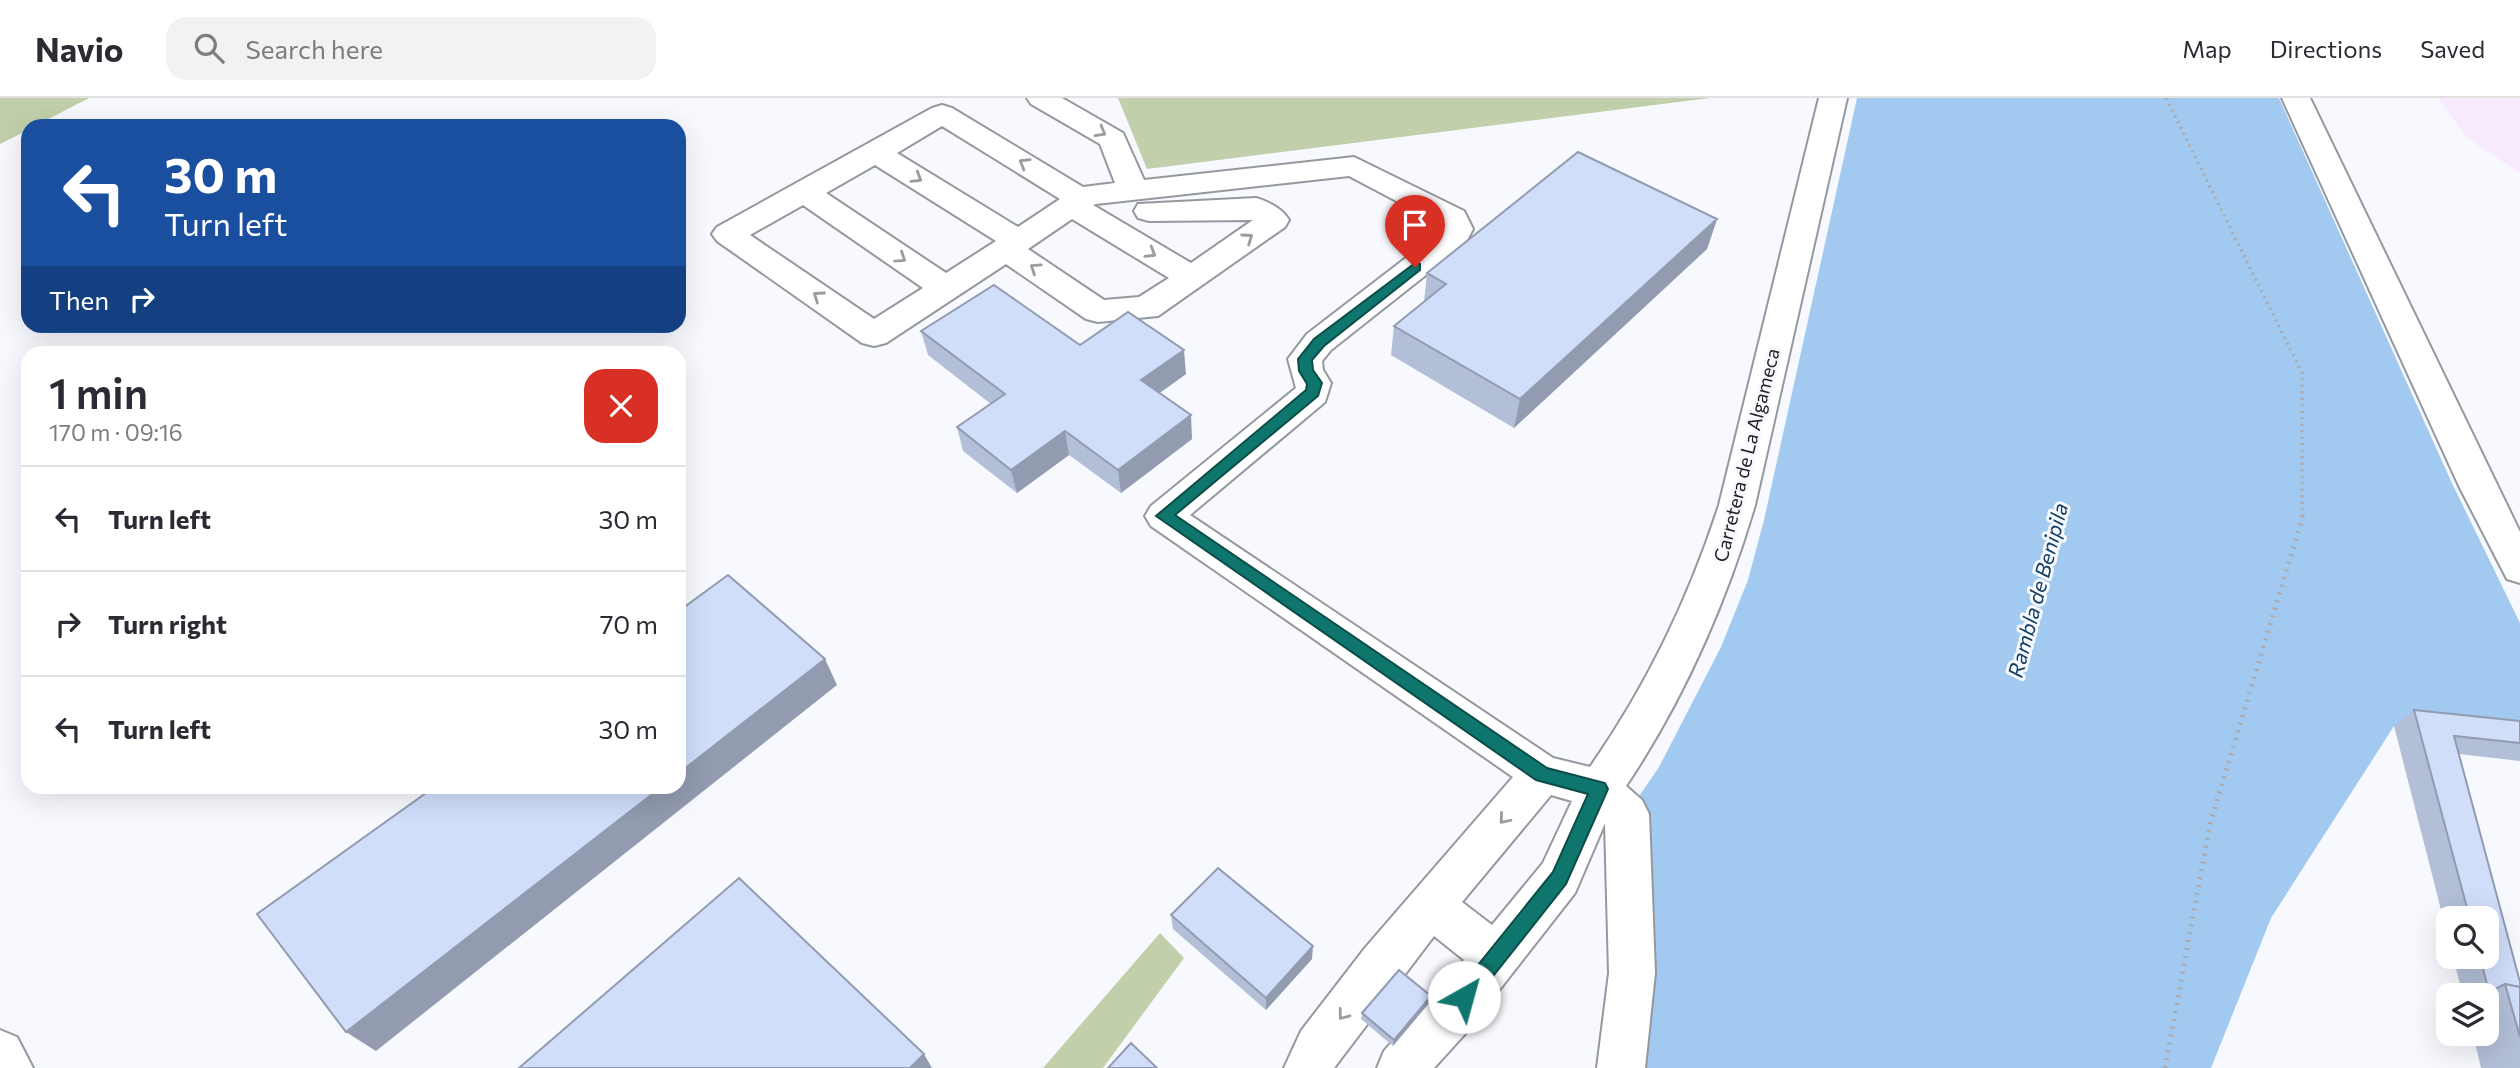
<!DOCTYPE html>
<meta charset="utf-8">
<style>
:root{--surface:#fff;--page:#f2f2f3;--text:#2b2b33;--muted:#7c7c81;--line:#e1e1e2}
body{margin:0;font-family:Commissioner,sans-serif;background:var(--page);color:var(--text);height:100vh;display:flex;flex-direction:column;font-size:26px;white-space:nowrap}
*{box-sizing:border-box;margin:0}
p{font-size:23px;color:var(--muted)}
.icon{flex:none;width:38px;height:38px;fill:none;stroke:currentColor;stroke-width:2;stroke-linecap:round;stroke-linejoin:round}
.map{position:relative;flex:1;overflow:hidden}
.drawer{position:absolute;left:21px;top:248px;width:665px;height:448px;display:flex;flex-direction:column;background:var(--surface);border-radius:21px;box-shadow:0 7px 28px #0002}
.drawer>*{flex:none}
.guide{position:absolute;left:21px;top:21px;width:665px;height:214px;border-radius:21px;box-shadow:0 7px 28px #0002;background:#1a4fa0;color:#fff;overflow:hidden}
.controls{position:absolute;left:2436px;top:808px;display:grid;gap:14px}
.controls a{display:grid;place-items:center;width:63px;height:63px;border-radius:14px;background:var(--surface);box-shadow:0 7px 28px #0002;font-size:35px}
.pin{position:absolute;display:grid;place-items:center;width:60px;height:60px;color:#fff;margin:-72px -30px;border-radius:50% 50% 50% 0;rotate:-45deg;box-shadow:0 0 7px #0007}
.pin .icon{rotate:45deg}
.me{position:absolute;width:77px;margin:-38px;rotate:38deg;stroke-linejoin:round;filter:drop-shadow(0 0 5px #0008)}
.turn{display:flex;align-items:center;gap:24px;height:147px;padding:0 28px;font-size:32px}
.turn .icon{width:91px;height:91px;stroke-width:2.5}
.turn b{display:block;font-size:49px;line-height:60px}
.then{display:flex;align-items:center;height:66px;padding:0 28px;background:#0003;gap:14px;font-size:26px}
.round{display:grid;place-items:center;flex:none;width:74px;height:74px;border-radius:21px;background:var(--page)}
.summary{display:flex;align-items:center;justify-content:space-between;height:119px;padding:0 28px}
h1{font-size:42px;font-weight:600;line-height:52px}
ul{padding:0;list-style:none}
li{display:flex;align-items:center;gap:21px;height:105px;padding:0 28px;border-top:2px solid var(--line)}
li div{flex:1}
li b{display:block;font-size:26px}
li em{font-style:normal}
header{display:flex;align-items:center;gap:42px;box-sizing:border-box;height:98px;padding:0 35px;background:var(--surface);border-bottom:2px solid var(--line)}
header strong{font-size:33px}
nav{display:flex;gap:38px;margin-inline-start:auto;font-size:24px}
.search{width:490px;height:63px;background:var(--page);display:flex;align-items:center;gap:18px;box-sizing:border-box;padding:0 24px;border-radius:21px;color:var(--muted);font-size:26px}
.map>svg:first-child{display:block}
.industrial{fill:#f7eafd}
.green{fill:#c1d0aa}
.water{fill:#a2caf0}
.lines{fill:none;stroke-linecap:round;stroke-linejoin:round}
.minor-casing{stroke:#95989d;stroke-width:4}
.path-far1{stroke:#a9abaf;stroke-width:3.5;stroke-dasharray:2 4.5;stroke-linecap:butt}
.path{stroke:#a9abaf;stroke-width:5;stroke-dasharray:2 6;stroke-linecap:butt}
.minor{fill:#fff;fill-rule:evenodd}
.wall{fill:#b3bfd7}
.shaded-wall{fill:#929baf}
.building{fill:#d0defa;stroke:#929baf;stroke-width:2}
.oneway{stroke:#9c9c9d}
.route{fill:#0f766e;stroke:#0a4d48;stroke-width:2}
.labels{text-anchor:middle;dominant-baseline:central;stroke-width:6;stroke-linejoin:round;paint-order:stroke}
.street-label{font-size:19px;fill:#222325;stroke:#f7f9fe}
.water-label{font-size:21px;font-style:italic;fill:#113e62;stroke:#f7f9fe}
</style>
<header>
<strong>Navio</strong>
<div class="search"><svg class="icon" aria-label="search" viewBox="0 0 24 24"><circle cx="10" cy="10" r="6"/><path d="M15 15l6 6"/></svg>Search here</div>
<nav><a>Map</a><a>Directions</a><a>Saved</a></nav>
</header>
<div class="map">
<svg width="2520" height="970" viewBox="0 0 2520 970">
<rect width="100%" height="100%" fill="#f7f9fe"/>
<path class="industrial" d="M2438,0h82v75l-53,-35z"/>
<path class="green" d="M0,0h89l-54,28h-7v4l-28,14z
M1118,0h592l-563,71z
M1160,835l24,25 -81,110h-60z"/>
<path class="water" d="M1857,0h422l172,383 69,142v115l-126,-12 -123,192 -60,150h-590l6,-254 32,-47 62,-120 27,-67 16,-60z"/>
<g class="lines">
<defs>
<path id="minor" d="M1027,0h35l61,35 21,47 210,-23 110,54 9,18 -8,15 -134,106 -9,11 1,9 8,13 -6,19 -135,113 363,243 37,9c56,-80 99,-169 129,-262l100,-407h28l-92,407c-29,98 -72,196 -129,281l16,14 7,14 6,159 -10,95h-48l12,-95 -4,-150 -30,70 -111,142 -30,33h-57l7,-17 80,-91 -30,-24 -100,132h-50l17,-37 64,-83 148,-171 -362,-251 -6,-10 6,-10 145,-118 -8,-29 19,-25 134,-103 -1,-7 -91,-48 -253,28 -3,1 98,58 62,-43 -104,1 -11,-3 -4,-7 4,-7 118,-6c13,4 26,10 33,22l-4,7 -127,89 -60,6 -12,-3 -80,-55 -120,79 -12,3 -12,-3 -145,-102 -5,-7 5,-7 215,-119 10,-3 10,3 131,79 32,-4 -15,-39 -69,-40zM942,28l118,73 -42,28 -121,-74zM875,67l121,76 -50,32 -120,-80zM803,107l120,83 -49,31 -124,-84zM1072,121l97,59 -30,19 -35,3 -76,-51zM1551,697l21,6 -29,62 -51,62 -30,-23z
M2282,0h28l210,434v51l-13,-4 -48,-93z
M0,932l17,7 16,31h-33z"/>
</defs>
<use href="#minor" class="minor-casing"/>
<path class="path-far1" d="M2166,0l136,275v145"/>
<path class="path" d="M2165,970l45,-244 93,-308"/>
<use href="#minor" class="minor"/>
</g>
<path class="wall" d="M1717,121l-10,30 -193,179 -123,-73 3,-29 30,-24 3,-29z
M921,233l159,14 106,29 -27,19 33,46 -71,54 -52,-38 -52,38 -54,-42 -6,-24 34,-23 -63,-49z
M2414,612l106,11v40l-61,-7 61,228v86h-39l-8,-34h14v-38h-24l-10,-39h34v-38h-39v18l-54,-211z
M1171,817l141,44 -46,51 -93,-81z
M1429,905l-36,43 -32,-27 1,-6z"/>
<path class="shaded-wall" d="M1717,121l-10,30 -193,179 6,-29z
M1184,252l2,24 -43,31 -2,-25z
M1191,317l1,24 -71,54 -3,-23z
M1065,333l4,24 -52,38 -6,-23z
M825,561l12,26 -461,366 -30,-19 314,-244h19v-15z
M1313,848l-1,13 -46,51v-12z
M1431,898l-2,7 -36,43 1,-6z
M924,956l8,14h-22z"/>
<path class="building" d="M1578,54l139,67 -197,180 -126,-73 52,-42 -19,-11z
M994,187l86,60 48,-33 56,38 -43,30 50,35 -73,55 -53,-39 -54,39 -54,-43 48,-33 -84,-63z
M728,477l97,84 -146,114v-162z
M2414,612l106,11v22l-66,-7 66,246v5l-15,-3 -16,8 -9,-35h7v-38h-17z
M433,690h227l-314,244 -89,-118z
M1218,770l95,78 -47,52 -95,-83z
M739,780l185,176 -14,14h-391z
M1399,872l32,26 -37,44 -32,-27z
M2505,886l15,3v50z
M1131,945l26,25h-49z"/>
<defs><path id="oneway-chevron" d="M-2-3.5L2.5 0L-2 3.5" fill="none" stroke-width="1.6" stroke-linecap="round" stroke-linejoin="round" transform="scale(1.75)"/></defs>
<g class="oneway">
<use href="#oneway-chevron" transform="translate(1101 34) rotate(30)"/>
<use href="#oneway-chevron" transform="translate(1024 65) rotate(-149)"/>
<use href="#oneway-chevron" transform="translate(917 80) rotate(32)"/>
<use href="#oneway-chevron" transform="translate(1248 140) rotate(-35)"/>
<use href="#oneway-chevron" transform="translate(1151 155) rotate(31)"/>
<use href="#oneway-chevron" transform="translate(901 160) rotate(34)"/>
<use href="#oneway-chevron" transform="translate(1035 170) rotate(-146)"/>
<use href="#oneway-chevron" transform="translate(818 198) rotate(-145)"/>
<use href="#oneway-chevron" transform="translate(1504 721) rotate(130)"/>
<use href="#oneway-chevron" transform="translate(1343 917) rotate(127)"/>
</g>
<path class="route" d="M1415,165l5,1v6l-96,76 -12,14 1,10 9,13 -4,13 -143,119 372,253 58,15 3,6 -42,95 -95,120 -7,3 -7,-3 -3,-7 3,-6 96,-119 35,-78 -52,-14 -380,-264 150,-126 1,-6 -8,-13 -1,-12 16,-20z"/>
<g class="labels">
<g class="street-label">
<text transform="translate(1746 357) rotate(-76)">Carretera de La Algameca</text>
</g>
<g class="water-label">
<text transform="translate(2037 492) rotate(-75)">Rambla de Benipila</text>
</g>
</g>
</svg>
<div class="controls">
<a><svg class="icon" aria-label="search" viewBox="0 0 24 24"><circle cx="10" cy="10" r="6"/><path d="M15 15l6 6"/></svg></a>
<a><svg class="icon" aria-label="layers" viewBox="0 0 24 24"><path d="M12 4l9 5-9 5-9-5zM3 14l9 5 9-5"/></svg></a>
</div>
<div class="pin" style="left:1415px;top:169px;background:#d93025"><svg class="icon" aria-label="arrive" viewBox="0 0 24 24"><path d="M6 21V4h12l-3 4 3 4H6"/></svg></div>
<svg class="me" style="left:1464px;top:899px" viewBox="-20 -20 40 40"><circle r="19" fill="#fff"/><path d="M0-13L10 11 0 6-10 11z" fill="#0f766e"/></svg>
<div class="guide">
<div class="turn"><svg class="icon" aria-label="left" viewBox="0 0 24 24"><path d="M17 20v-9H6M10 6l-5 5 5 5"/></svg><div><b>30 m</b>Turn left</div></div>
<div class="then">Then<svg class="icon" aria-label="right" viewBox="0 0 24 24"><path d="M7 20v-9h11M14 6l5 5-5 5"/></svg></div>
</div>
<section class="drawer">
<div class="summary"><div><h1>1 min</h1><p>170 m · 09:16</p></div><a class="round" style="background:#d93025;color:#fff"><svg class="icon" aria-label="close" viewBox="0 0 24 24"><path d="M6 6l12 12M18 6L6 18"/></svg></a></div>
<ul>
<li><svg class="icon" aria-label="left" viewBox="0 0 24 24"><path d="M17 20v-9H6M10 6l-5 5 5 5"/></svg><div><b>Turn left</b></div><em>30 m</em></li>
<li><svg class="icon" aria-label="right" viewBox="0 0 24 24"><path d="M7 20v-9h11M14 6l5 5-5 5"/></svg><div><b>Turn right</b></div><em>70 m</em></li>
<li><svg class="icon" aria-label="left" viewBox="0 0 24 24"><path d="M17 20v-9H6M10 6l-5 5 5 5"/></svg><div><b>Turn left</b></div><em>30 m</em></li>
</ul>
</section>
</div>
